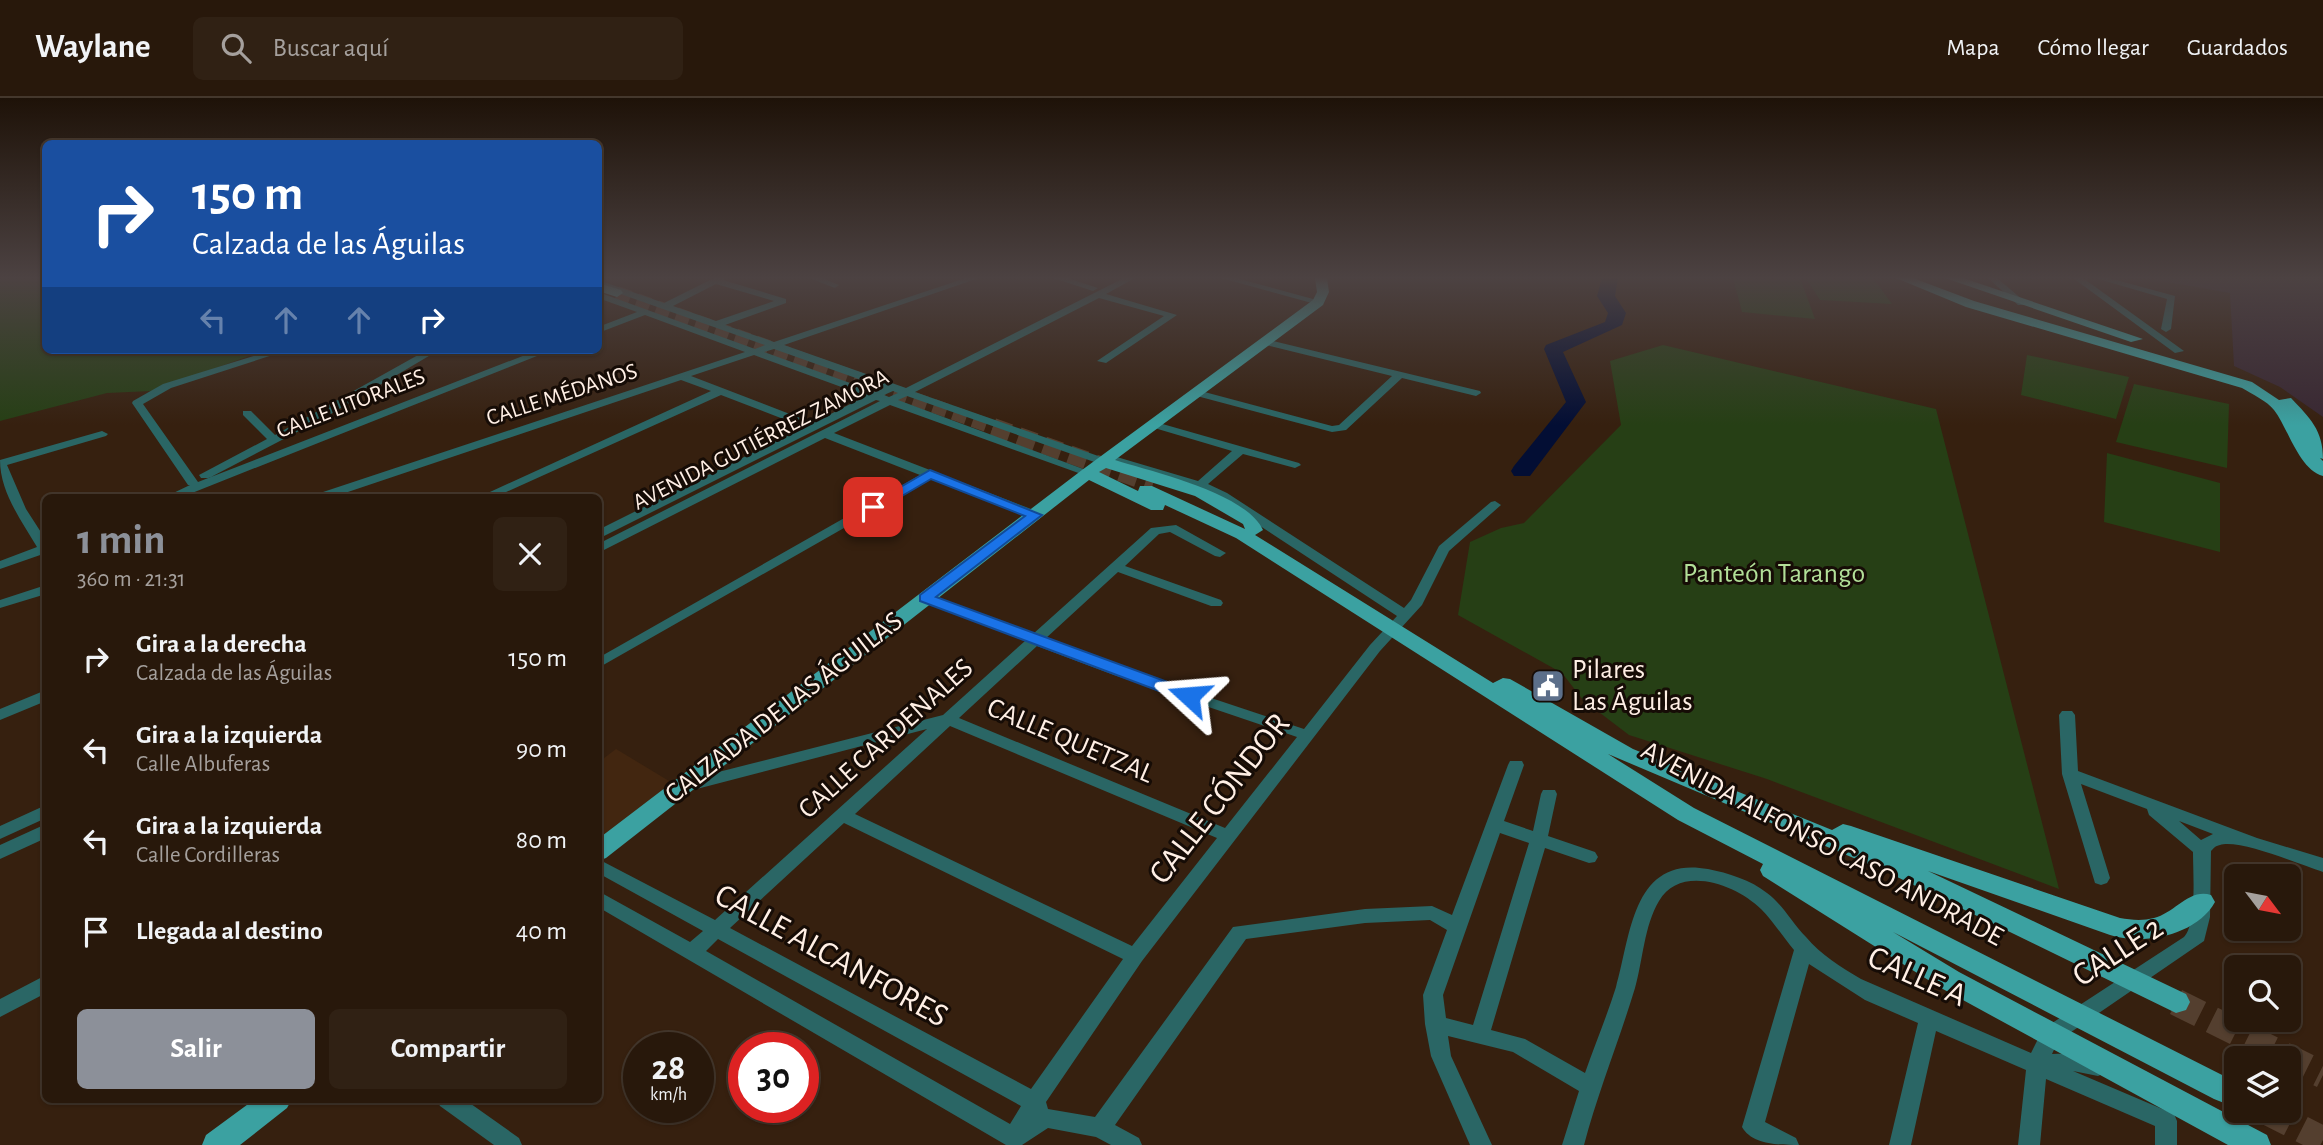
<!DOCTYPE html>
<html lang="es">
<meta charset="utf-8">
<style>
:root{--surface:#28180b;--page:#302114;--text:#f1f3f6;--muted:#a5a09d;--line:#44372c;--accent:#8c9099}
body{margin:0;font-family:"Alegreya Sans",sans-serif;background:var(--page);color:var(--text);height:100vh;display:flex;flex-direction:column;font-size:26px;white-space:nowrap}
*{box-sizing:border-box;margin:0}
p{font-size:23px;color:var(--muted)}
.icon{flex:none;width:38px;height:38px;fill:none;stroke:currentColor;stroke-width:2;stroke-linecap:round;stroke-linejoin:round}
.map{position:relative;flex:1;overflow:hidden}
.drawer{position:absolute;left:42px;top:396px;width:560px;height:609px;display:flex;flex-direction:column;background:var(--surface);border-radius:10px;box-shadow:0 2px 5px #0004,0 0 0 2px var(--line)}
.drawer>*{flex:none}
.guide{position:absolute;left:42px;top:42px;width:560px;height:214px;border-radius:10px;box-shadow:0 2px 5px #0004,0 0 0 2px var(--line);background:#1a4fa0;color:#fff;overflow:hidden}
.needle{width:46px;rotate:122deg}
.buttons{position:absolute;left:2224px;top:766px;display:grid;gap:14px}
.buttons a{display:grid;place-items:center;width:77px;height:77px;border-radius:10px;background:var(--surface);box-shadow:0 2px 5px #0004,0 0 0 2px var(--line);font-size:35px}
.speed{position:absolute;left:623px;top:934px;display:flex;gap:14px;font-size:35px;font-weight:700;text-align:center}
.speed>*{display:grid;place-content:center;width:91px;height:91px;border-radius:50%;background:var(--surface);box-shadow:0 2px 5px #0004,0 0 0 2px var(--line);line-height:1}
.speed small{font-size:18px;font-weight:400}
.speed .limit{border:10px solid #d22;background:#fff;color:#111}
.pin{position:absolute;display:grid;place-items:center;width:60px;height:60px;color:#fff;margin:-30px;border-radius:14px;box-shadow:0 4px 10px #0006}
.me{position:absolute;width:77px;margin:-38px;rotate:289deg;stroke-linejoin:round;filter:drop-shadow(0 0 5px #0008)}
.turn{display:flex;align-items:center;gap:24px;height:147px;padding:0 35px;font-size:32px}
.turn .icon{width:91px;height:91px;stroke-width:2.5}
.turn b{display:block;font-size:49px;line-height:60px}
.lanes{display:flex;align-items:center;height:66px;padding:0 35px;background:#0003;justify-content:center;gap:35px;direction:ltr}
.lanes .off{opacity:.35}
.round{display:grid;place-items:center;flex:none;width:74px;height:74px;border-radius:10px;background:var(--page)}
.summary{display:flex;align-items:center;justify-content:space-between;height:119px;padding:0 35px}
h1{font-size:42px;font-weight:700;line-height:52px;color:var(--accent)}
.action{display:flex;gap:14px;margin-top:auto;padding:14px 35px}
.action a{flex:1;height:80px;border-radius:10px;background:var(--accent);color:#fff;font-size:28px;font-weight:700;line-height:80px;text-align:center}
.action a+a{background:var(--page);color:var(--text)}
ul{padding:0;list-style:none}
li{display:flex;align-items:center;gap:21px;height:91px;padding:0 35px}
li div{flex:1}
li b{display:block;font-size:26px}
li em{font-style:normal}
header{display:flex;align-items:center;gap:42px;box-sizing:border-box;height:98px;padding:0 35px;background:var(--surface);border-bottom:2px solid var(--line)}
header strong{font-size:33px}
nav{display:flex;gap:38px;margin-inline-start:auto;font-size:24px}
.search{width:490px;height:63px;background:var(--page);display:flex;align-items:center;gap:18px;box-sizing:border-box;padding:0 24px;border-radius:10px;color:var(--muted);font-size:26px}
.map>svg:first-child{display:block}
.industrial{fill:#382732}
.built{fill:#422610}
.green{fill:#263f15}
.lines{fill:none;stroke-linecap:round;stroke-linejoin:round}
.river{fill:#030e34;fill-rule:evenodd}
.major-tunnel-far2{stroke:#543f2f;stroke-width:14;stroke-dasharray:14 7;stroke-linecap:butt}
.major-tunnel-far1{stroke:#543f2f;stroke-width:18;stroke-dasharray:18 9;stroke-linecap:butt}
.major-tunnel{stroke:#543f2f;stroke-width:27;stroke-dasharray:27 13;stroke-linecap:butt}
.minor{fill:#2a6665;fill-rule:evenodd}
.major{fill:#3ba1a1;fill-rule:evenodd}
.route{fill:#1a73e8;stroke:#114b97;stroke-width:2}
.labels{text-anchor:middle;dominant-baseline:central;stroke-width:6;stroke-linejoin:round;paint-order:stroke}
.far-street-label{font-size:23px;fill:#ffefe5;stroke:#160c06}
.park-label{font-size:28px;fill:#b2df98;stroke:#160c06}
.poi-label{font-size:28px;fill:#ffefe5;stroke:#160c06;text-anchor:start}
.street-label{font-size:28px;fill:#ffefe5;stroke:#160c06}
.near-street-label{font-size:33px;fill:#ffefe5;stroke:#160c06}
</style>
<header>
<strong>Waylane</strong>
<div class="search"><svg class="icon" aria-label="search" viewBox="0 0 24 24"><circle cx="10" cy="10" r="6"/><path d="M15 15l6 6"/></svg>Buscar aquí</div>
<nav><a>Mapa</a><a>Cómo llegar</a><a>Guardados</a></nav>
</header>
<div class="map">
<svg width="2323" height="1047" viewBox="0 0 2323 1047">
<rect width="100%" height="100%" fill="#36200f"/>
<path class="industrial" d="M2145,180h178v139l-43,-30 -46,-21 -4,-73z"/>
<path class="built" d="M616,651l63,38 -80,64v-89z"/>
<path class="green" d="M0,180h45l1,72h220l-114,41 -45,2 -107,28z
M1733,180h67l15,41 -73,-7z
M1806,180h67l19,26 -72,-4z
M1663,247l273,64 123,480 -292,-110 -138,-44 -46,-35 -21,-27 -104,-58 12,-73 31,-14 23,-5 97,-98 -11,-64z
M2027,257l102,22 -13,42 -95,-24z
M2134,286l95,20 -2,64 -111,-26z
M2107,355l113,30v69l-116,-30z"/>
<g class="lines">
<path class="river" d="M1602,180h16l-3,18 11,17 -4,12 -59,27 23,50 -56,74h-16l-3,-5 3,-5 52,-64 -22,-53 2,-4 59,-23 3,-9 -11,-17z"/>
<path class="major-tunnel-far2" d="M617,195l381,136"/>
<path class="major-tunnel-far1" d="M993,329l160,57"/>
<path class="major-tunnel" d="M2176,904l147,73
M2266,1013l57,29"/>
<path class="minor" d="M714,180h11l-2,2 63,19v4l-61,22 49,17 192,-64h13l-195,67 122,43 218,-110h11l-29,16 71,21 -71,48 -9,-2 67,-45 -65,-18 -184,94 189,66 6,-3 88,26 34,-30 -81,-24v-4h8l140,40 2,2 -6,3 -52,-14 -35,30 19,9 177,115 7,-8 28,-54 52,-44 4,-1 6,4 -52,46 -27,54 -42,46 -238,310 -96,141 2,7 47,8 138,-190 132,-18 67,-3 20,9 56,-150 2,-4h12l2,4 -20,56 29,10 8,-37 2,-4h12l2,4 -9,42 47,16 3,5 -3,5 -6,1 -44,-15 -54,182 34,9 60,34c10,-29 22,-57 31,-86 15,-51 16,-132 92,-118 20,4 43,11 59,24 16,12 25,30 39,44 15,18 35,30 55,42l170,74 12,-24 141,-92c13,-13 9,-65 9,-85l-44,-37 -2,-6 -66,-25 29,94 -3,5 -6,2 -6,-2 -33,-109 -3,-59 3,-4h10l3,4 3,56 179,67 66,20v14c-22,-7 -83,-33 -103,-27 -5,1 -6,3 -9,6l-1,66 -6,24 -146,100 -6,13c18,-1 36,0 53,7l3,6 -3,6 -7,3 -25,-5 101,43 3,7v24h-22v-19l-109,-47 -6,66h-22l8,-75 -90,-39 -25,114h-22l29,-122 -53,-23 -56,-36 -44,158 31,16 3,7c-19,0 -47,0 -57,-18l52,-177c-11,-13 -21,-29 -33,-41 -25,-25 -81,-45 -102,-8 -15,25 -16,59 -24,87 -16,53 -37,104 -51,157h-22l17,-54 -66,-39 -65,-16 3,20 41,89h-22l-39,-89 -6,-32 -2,-29 24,-65 -17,-10 -65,3 -119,16 -131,186 24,13 3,7h-31l-15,-8 -48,-9 -26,17h-16l-408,-238v-16l92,51 13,-11 -105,-58v-14l117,61 212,-191 -238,62 -6,-2 -2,-4 2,-4 260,-66 82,-74 -105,-40 -2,-3 2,-3h10l103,39 118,-106 25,-3 50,28 -6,4 -5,-1 -45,-24 -11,2 -34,32 96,34 2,3 -2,3h-10l-93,-34 -73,67 79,30 180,60 66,-84 27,-29 -178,-117 -23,-11 -87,-26 -1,2h-8l-193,-68 -9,4 196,73 -6,4 -4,-2 -194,-70 -56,28 205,79 2,3 -2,3h-8l-101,-39 -332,189v-10l322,-183 -95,-37 -227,115v-9l282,-143 -4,-1 -278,139v-9l206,-103 -83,-32 -226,102h-16l232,-106 -30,-11 -348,117h-18l2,-3 428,-142 -100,-37 -47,18v-6l39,-15 -39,-14v-6l157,57 10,-4 -167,-59v-6l66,23zM716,186l58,17 -58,20 -43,-15zM774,251l110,39 -9,4 -111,-40zM754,257l112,41 -53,27 -122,-47zM893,293l5,2 -9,4 -5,-2zM1037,548l77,29 183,62 -72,91 -266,-110zM950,628l267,112 -85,108 -277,-132zM2179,723l34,13 -12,6zM844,725l279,136 -92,130 -301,-161zM1500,735l29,10 -56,182 -27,-7 -3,-23zM718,841l303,167 -11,18 -304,-173z
M809,180h13l17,7 -4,3z
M1053,180h14l31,10 -5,3z
M1221,180h15l88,24 -5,3z
M1988,180h9l27,23v4h-6z
M2073,180h10l101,73 -9,2z
M2095,180h14l66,18 -4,33 -5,3 -5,-3 6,-30z
M1265,241l215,52 1,2 -5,3 -74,-18 -56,52 -14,2 -139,-37 -1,-2 5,-3 135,36 7,-1 53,-49 -130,-32v-4z
M273,252h15l-117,38 -28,16 55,78 340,-132h14l-370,147h-17l25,-12h-2l-56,-82 1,-2 30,-17z
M427,252h12l-115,68 -115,60h-8l-2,-3 68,-36 -24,-24v-4h8l24,24z
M102,333l6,3 -2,2 -99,29 19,44 20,31v13l-46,16v-8l37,-14c-16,-27 -37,-55 -37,-87z
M46,487v9l-46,14v-8z
M46,592v11l-46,19v-11z
M46,707v13l-46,21v-13z
M46,726v14l-46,21v-14z
M46,877v18l-46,24v-18z
M436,1001h28l55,39 3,7h-28l-54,-39z"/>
<path class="major" d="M1315,180h12l2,14 -6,13 -208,155c38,12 131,33 148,70l-8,5 238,148 10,-5 7,1 123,70 199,81 11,-6 8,2 269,92c11,2 23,3 34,0 21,-5 35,-30 57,-23l4,7c-18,33 -72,44 -105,33l-182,-64 258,123 4,8 -4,8 -10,3 -287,-140 -281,-119 86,54 540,273v18l-10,4 -10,-4 -321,-167 66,40 308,163 4,10h-43l-287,-157 -178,-112 -3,-6 3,-6 -85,-44 -442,-282 -71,-33 -2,5h-12l-62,-30 -483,378 -8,3v-22l484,-369 231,-170 4,-8zM1106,370l89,28 48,28 2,5 -93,-43h-12l-2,5 -39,-19z
M1896,180h17l61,23 278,81 27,18 12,-2c19,20 32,32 32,61l-3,-1 3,3v15c-24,-6 -35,-48 -49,-66 -7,-9 -22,-16 -32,-22l-276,-81z
M1945,180h18l180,61 -12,3z
M598,185l23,7 2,3 -6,4 -19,-6z
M255,1001h37l-5,9 -47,37h-38l4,-10z"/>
</g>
<linearGradient id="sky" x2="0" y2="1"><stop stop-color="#1e1208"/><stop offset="0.55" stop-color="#4c4242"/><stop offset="1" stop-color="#4c4242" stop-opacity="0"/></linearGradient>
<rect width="2323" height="327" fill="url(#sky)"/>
<path class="route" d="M930,372l112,45 -106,82 259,95 3,4 -3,4h-12l-263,-99v-6l105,-79 -94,-37 -53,31 -12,-3z"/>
<defs>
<symbol id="civic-square" viewBox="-11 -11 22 22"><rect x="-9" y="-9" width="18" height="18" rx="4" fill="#5c6f8a" stroke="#160c06"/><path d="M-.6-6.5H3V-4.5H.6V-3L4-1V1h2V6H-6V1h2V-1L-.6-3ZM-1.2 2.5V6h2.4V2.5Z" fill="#fff"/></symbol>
</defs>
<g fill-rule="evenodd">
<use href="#civic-square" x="1529" y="569" width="38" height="38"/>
</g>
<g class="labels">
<g class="far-street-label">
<text transform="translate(562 297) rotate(-18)">CALLE MÉDANOS</text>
<text transform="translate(351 306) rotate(-21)">CALLE LITORALES</text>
<text transform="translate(761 342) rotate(-27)">AVENIDA GUTIÉRREZ ZAMORA</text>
</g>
<g class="park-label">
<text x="1774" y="476">Panteón Tarango</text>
</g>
<g class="poi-label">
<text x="1572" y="572">Pilares<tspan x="1572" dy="32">Las Águilas</tspan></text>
</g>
<g class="street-label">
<text transform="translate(784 610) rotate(-38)">CALZADA DE LAS ÁGUILAS</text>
<text transform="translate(886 641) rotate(-42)">CALLE CARDENALES</text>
<text transform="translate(1070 643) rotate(23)">CALLE QUETZAL</text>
<text transform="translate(1822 746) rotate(28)">AVENIDA ALFONSO CASO ANDRADE</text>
</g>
<g class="near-street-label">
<text transform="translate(1220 701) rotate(-52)">CALLE CÓNDOR</text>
<text transform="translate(2118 854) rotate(-33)">CALLE 2</text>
<text transform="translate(831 858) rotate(29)">CALLE ALCANFORES</text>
<text transform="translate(1917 879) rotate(24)">CALLE A</text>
</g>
</g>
</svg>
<div class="buttons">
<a><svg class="needle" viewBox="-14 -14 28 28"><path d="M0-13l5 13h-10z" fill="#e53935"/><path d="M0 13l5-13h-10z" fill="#a5a09d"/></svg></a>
<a><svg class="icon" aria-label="search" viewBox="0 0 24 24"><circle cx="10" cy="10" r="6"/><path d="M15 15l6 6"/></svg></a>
<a><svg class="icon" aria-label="layers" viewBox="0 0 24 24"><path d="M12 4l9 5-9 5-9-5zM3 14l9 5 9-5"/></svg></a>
</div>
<div class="speed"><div>28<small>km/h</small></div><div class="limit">30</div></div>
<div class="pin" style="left:873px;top:409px;background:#d93025"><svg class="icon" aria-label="arrive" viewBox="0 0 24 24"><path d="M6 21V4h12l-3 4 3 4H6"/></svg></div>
<svg class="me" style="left:1189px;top:598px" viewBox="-20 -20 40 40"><path d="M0-17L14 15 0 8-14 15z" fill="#1a73e8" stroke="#fff" stroke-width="4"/></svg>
<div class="guide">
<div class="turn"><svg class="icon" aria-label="right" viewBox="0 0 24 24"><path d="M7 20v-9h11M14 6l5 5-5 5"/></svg><div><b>150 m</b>Calzada de las Águilas</div></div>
<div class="lanes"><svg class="icon off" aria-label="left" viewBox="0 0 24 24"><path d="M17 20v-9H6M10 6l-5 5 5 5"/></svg><svg class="icon off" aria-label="ahead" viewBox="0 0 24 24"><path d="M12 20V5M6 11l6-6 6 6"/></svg><svg class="icon off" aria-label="ahead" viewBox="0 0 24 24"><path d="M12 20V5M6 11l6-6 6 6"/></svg><svg class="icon" aria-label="right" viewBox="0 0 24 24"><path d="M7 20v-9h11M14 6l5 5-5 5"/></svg></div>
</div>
<section class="drawer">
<div class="summary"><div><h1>1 min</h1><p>360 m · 21:31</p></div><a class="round"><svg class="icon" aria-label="close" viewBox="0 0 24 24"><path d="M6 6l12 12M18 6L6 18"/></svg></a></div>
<ul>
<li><svg class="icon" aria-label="right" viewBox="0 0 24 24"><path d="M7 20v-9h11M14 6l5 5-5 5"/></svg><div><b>Gira a la derecha</b><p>Calzada de las Águilas</p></div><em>150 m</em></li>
<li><svg class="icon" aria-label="left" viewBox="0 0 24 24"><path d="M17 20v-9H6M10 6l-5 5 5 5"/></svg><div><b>Gira a la izquierda</b><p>Calle Albuferas</p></div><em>90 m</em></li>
<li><svg class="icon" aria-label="left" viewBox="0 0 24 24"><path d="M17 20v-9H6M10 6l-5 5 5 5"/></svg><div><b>Gira a la izquierda</b><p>Calle Cordilleras</p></div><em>80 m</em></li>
<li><svg class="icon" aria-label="arrive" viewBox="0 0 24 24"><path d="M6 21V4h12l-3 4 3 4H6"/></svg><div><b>Llegada al destino</b></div><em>40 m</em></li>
</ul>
<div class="action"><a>Salir</a><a>Compartir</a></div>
</section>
</div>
